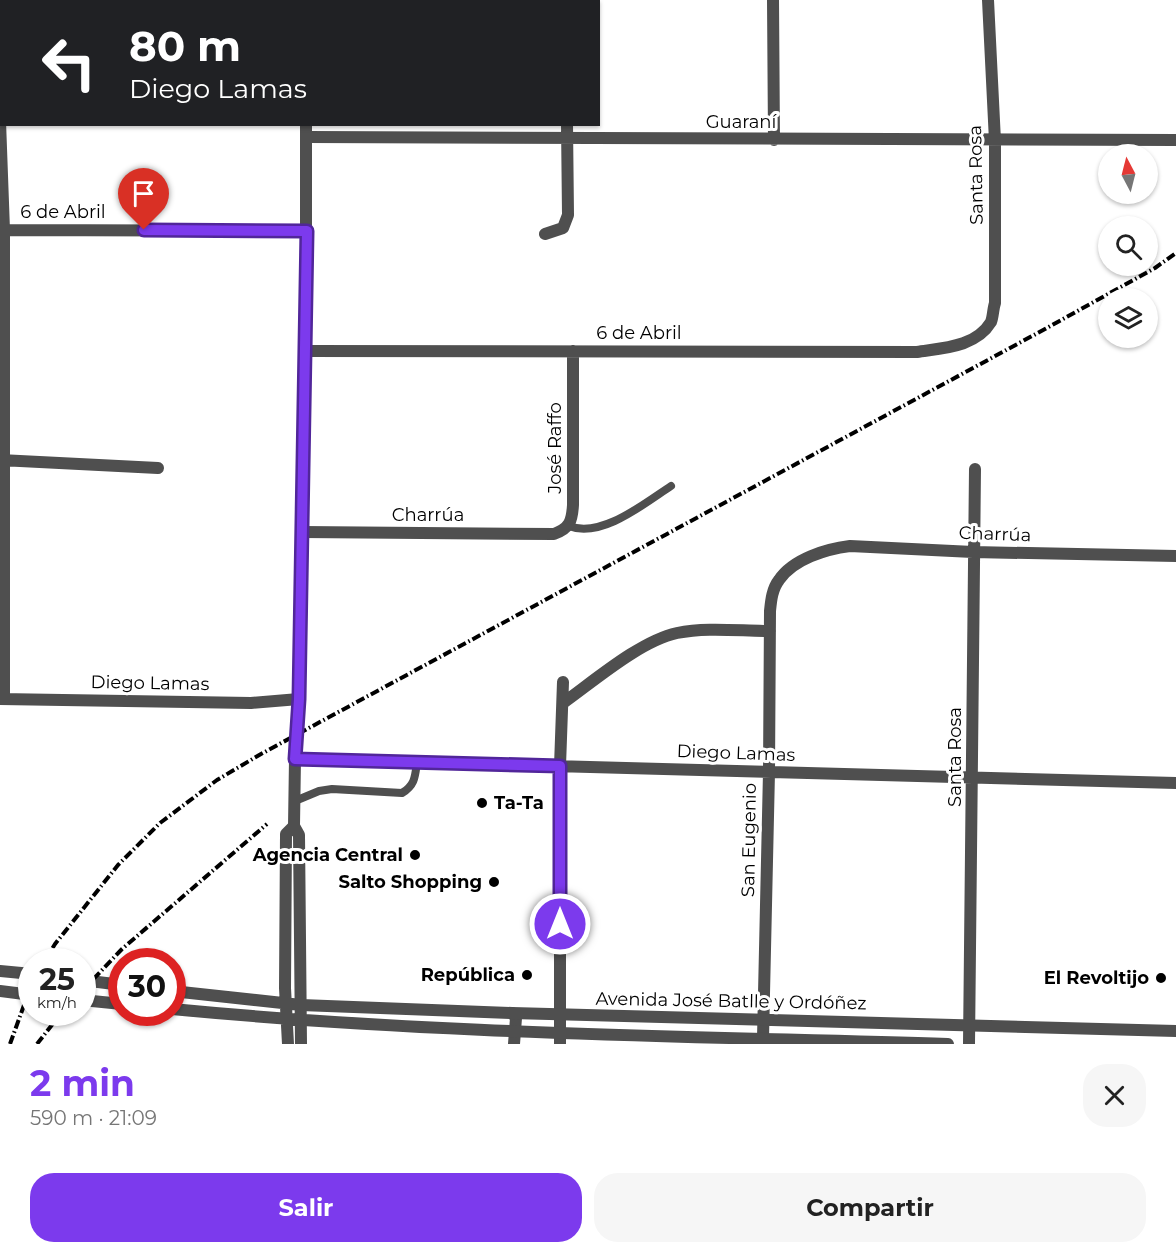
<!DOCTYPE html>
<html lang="es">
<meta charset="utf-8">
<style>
:root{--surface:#fff;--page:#f6f6f6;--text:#222;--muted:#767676;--accent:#7c3aed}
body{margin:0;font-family:Montserrat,sans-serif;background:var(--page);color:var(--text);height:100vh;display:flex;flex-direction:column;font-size:22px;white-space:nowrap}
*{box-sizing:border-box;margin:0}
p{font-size:20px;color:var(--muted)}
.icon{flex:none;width:33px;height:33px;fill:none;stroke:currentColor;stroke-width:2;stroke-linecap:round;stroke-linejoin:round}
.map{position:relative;height:1044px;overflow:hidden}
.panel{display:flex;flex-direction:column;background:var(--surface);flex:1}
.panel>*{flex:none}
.guide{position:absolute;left:0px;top:0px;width:600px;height:126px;box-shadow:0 2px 4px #0004;background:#202124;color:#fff;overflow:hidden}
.needle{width:39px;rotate:353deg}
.fabs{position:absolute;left:1098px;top:144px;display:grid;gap:12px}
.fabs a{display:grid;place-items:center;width:60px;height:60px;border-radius:50%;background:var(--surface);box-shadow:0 2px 4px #0004;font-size:30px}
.speed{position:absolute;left:18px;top:948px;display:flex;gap:12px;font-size:30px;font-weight:700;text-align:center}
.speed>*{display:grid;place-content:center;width:78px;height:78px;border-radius:50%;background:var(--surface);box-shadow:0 2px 4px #0004;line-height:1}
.speed small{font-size:15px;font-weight:400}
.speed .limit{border:9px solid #d22;background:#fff;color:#111}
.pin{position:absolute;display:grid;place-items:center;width:51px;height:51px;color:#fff;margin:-62px -26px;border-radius:50% 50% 50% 0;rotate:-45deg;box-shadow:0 0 6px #0007}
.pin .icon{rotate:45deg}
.me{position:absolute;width:66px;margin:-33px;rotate:0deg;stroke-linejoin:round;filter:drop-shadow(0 0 4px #0008)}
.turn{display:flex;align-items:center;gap:21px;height:126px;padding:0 30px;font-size:27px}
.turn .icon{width:78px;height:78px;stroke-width:2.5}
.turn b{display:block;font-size:42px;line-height:51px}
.round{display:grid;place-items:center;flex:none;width:63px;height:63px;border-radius:24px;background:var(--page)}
.headline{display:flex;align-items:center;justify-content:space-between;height:102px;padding:0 30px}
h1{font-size:36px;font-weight:700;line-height:45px;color:var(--accent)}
.action{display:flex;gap:12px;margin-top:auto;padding:12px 30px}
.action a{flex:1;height:69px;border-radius:24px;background:var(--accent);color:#fff;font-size:24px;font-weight:700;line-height:69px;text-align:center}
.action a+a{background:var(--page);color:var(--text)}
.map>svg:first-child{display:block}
.green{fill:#d6d6d6}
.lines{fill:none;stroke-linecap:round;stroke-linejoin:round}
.service{stroke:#4f4f4f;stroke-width:8}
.minor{stroke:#4f4f4f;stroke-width:12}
.tertiary{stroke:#4f4f4f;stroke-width:12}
.rail{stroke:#000;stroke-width:4;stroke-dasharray:9 3 1.5 3;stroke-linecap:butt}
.route-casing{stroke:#51269a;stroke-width:15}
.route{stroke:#7c3aed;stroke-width:10}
.poi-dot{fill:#000;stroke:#fff;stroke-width:2}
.labels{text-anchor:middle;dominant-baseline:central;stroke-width:6;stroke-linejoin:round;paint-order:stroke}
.street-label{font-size:18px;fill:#000;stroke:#fff}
.poi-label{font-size:18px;font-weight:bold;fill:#000;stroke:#fff;text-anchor:end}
</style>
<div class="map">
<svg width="1176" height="1044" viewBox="0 0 1176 1044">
<rect width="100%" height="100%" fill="#fff"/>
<path class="green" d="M0,0h265l-263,2 -2,43z"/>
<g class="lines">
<path class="service" d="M569,526c32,13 76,-23 102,-40
M295,801l24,-10 13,-2 70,4c13,-8 13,-16 15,-31"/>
<path class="minor" d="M564,0v2
M773,0l1,140
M0,58h2
M0,121l4,109v469
M307,137l869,3
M0,230l307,1
M545,234l18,-6 5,-13 -1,-91
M305,351l612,1c26,-4 59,-5 74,-30 2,-5 2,-13 4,-19v-162l-7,-141
M0,460l158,8
M302,532l252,2c16,-6 18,-13 19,-29v-154
M0,699l251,4 48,-4
M563,703c31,-22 77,-62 114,-70 30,-6 62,-2 93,-2
M295,759l881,24
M512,1013l4,5 -2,26
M763,1038l6,-266 1,-161c1,-10 2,-22 9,-31 14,-21 47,-31 71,-34l123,6 203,4
M560,1044v-278l3,-84
M969,1044l6,-575"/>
<path class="tertiary" d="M305,2v-2
M0,971l32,3
M82,980l40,5
M0,991l32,4
M172,991l129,14 211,8 664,18
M82,1000l40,4
M172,1009c258,25 517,27 776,35
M288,1044l-3,-56 1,-154 8,-8
M301,1044l-2,-209 -5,-9 1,-67 4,-60 7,-375v-200"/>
<path class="rail" d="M44,962l11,-18 63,-79 42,-42 57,-43 44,-26 784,-425 110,-61 21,-15
M82,991l40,-42 145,-125
M10,1044l22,-61
M37,1044l25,-32"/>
</g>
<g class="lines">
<defs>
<path id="route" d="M144,230l163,1 -8,468 -4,60 265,7v158"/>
</defs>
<use href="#route" class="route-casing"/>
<use href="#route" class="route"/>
</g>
<g class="poi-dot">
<circle cx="482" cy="803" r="6"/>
<circle cx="415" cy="855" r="6"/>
<circle cx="494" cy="882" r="6"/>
<circle cx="527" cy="975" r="6"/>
<circle cx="1161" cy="978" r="6"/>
</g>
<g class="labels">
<g class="street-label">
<text x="741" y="122">Guaraní</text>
<text transform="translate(976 175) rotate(-91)">Santa Rosa</text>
<text x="63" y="212">6 de Abril</text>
<text x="639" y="333">6 de Abril</text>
<text transform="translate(555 448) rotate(-90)">José Raffo</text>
<text x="428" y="515">Charrúa</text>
<text transform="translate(995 534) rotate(2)">Charrúa</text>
<text transform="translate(150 683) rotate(1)">Diego Lamas</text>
<text transform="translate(736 753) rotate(2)">Diego Lamas</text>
<text transform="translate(955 757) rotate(-90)">Santa Rosa</text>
<text transform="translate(749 840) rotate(-89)">San Eugenio</text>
<text transform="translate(731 1001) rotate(1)">Avenida José Batlle y Ordóñez</text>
</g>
<g class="poi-label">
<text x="494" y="803" text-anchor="start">Ta-Ta</text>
<text x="403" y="855">Agencia Central</text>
<text x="482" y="882">Salto Shopping</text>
<text x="515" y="975">República</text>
<text x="1149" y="978">El Revoltijo</text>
</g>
</g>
</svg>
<div class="fabs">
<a><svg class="needle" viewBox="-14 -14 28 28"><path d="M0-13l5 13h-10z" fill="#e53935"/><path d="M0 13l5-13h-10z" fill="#767676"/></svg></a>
<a><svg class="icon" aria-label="search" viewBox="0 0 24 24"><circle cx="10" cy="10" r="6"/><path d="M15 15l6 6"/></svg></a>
<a><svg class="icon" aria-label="layers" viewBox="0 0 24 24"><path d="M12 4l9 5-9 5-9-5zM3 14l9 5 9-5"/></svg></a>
</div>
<div class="speed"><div>25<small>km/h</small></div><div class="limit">30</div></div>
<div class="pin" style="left:144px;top:230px;background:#d93025"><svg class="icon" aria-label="arrive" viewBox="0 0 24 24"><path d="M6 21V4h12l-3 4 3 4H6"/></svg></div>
<svg class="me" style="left:560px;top:924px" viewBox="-20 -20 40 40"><circle r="17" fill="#7c3aed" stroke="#fff" stroke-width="3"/><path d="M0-11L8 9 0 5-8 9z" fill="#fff"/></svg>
<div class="guide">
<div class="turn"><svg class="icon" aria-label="left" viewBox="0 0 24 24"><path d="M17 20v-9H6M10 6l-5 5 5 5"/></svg><div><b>80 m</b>Diego Lamas</div></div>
</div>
</div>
<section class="panel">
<div class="headline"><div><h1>2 min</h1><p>590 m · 21:09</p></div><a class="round"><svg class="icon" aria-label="close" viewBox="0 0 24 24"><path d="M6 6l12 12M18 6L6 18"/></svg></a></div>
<div class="action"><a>Salir</a><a>Compartir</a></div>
</section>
